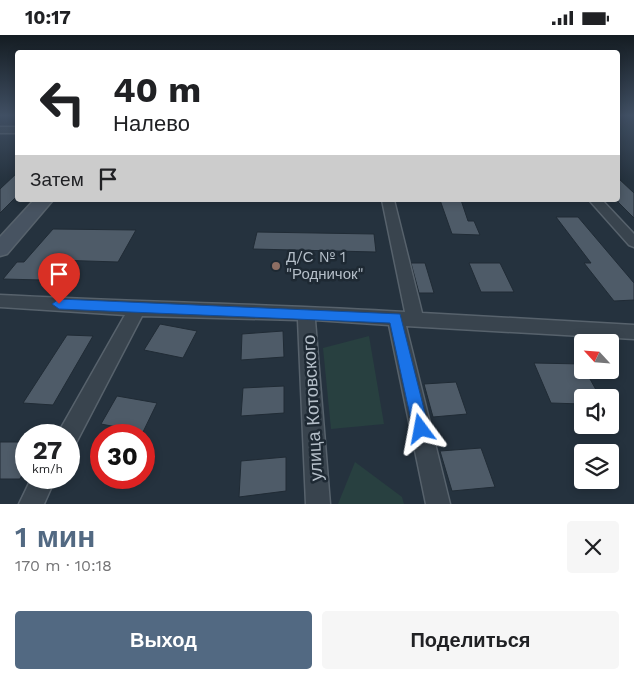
<!DOCTYPE html>
<html lang="ru">
<meta charset="utf-8">
<style>
:root{--surface:#fff;--page:#f6f6f6;--text:#202124;--muted:#757577;--accent:#526982}
body{margin:0;font-family:"Work Sans",sans-serif;background:var(--page);color:var(--text);height:100vh;display:flex;flex-direction:column;font-size:19px;white-space:nowrap}
*{box-sizing:border-box;margin:0}
p{font-size:16px;color:var(--muted)}
.icon{flex:none;width:28px;height:28px;fill:none;stroke:currentColor;stroke-width:2;stroke-linecap:round;stroke-linejoin:round}
.map{position:relative;height:469px;overflow:hidden}
.details{display:flex;flex-direction:column;background:var(--surface);flex:1}
.details>*{flex:none}
.banner{position:absolute;left:15px;top:15px;width:605px;height:152px;border-radius:5px;box-shadow:0 2px 8px #0003;background:#fff;color:var(--text);overflow:hidden}
.needle{width:32px;rotate:296deg}
.controls{position:absolute;left:574px;top:299px;display:grid;gap:10px}
.controls a{display:grid;place-items:center;width:45px;height:45px;border-radius:5px;background:var(--surface);box-shadow:0 2px 8px #0003;font-size:25px}
.speed{position:absolute;left:15px;top:389px;display:flex;gap:10px;font-size:25px;font-weight:700;text-align:center}
.speed>*{display:grid;place-content:center;width:65px;height:65px;border-radius:50%;background:var(--surface);box-shadow:0 2px 8px #0003;line-height:1}
.speed small{font-size:12px;font-weight:400}
.speed .limit{border:8px solid #d22;background:#fff;color:#111}
.pin{position:absolute;display:grid;place-items:center;width:42px;height:42px;color:#fff;margin:-51px -21px;border-radius:50% 50% 50% 0;rotate:-45deg;box-shadow:0 0 5px #0007}
.pin .icon{rotate:45deg}
.me{position:absolute;width:55px;margin:-28px;rotate:347deg;stroke-linejoin:round;filter:drop-shadow(0 0 4px #0008)}
.turn{display:flex;align-items:center;gap:18px;height:105px;padding:0 15px;font-size:22px}
.turn .icon{width:65px;height:65px;stroke-width:2.5}
.turn b{display:block;font-size:35px;line-height:42px}
.then{display:flex;align-items:center;height:48px;padding:0 15px;background:#0003;gap:10px;font-size:19px}
.round{display:grid;place-items:center;flex:none;width:52px;height:52px;border-radius:5px;background:var(--page)}
.overview{display:flex;align-items:center;justify-content:space-between;height:85px;padding:0 15px}
h1{font-size:30px;font-weight:600;line-height:38px;color:var(--accent)}
.action{display:flex;gap:10px;margin-top:auto;padding:10px 15px}
.action a{flex:1;height:58px;border-radius:5px;background:var(--accent);color:#fff;font-size:20px;font-weight:600;line-height:58px;text-align:center}
.action a+a{background:var(--page);color:var(--text)}
.status{display:flex;justify-content:space-between;align-items:center;height:35px;padding:0 25px;background:var(--surface);direction:ltr}
.status svg{height:14px;fill:currentColor}
.map>svg:first-child{display:block}
.green{fill:#284040}
.building{fill:#4e5b68;stroke:#202b35}
.lines{fill:none;stroke-linecap:round;stroke-linejoin:round}
.street-casing{stroke:#57626c;stroke-width:3}
.secondary-casing{stroke:#57626c;stroke-width:3}
.street{fill:#39444e;fill-rule:evenodd}
.secondary{fill:#475361;fill-rule:evenodd}
.route{fill:#1a73e8;stroke:#114b97}
.education-dot{fill:#8d6e63;stroke:#1e2933;stroke-width:2}
.labels{text-anchor:middle;dominant-baseline:central;stroke-width:5;stroke-linejoin:round;paint-order:stroke}
.poi-label{font-size:15px;fill:#b5bfc9;stroke:#1e2933;text-anchor:start}
.near-street-label{font-size:18px;fill:#b5bfc9;stroke:#1e2933}
</style>
<div class="status"><b>10:17</b><svg viewBox="0 0 49 12"><path d="M0 12V9h3v3zM5 12V6h3v6zM10 12V3h3v9zM15 12V0h3v12zM26 1h20v11H26zM47 4h2v5h-2z"/></svg></div>
<div class="map">
<svg width="634" height="469" viewBox="0 0 634 469">
<rect width="100%" height="100%" fill="#25323e"/>
<path class="green" d="M369,301l15,88 -53,5 -8,-81z
M355,427l47,35 2,7h-66z"/>
<path class="building" d="M18,137v23l-18,18v-24z
M618,143l16,15v25l-16,-16z
M440,165h21l7,21h6l6,14 -28,-1z
M556,182h22l56,66v17l-20,1 -30,-38h7z
M53,194l83,1 -18,32 -62,-2 -14,20 -39,-1 14,-17h7z
M257,197l117,2 2,18 -123,-3z
M411,228h14l9,30h-15z
M469,228h31l14,29h-33z
M160,289l37,7 -14,27 -39,-8z
M283,296l1,26 -43,3 1,-26z
M67,300l26,1 -40,69 -30,-2z
M534,328l48,1v6h3l15,27h-18v7l-31,-1z
M456,347l11,32 -34,3 -9,-33z
M284,351v27l-43,3 2,-28z
M117,361l40,7 -14,29 -42,-8z
M0,407h26v25l-6,12h-20z
M481,413l14,39 -43,4 -12,-40z
M286,422v34l-47,6 2,-36z"/>
<g class="lines">
<defs>
<path id="street" d="M0,92h18v6h-18z
M382,165h12l28,113 212,12v14l-228,-13 44,178h-24l-37,-179 -74,-5 15,184h-24l-8,-184 -156,-4 -66,127 -7,3v-11h-12l68,-120 -125,-8v-12c135,7 270,9 405,17z
M589,165h13l32,34v13l-5,-2z
M32,442h24l-12,27h-25z"/>
<path id="secondary" d="M34,165h19l-46,54 -7,2v-19z"/>
</defs>
<use href="#street" class="street-casing"/>
<use href="#secondary" class="secondary-casing"/>
<use href="#street" class="street"/>
<use href="#secondary" class="secondary"/>
</g>
<linearGradient id="sky" x2="0" y2="1"><stop stop-color="#141c22"/><stop offset="0.55" stop-color="#404f63"/><stop offset="1" stop-color="#404f63" stop-opacity="0"/></linearGradient>
<rect width="634" height="146" fill="url(#sky)"/>
<path class="route" d="M59,264l341,15 29,115 -2,6 -6,3 -6,-3 -2,-6 -23,-106 -331,-14 -7,-5z"/>
<circle class="education-dot" cx="276" cy="231" r="5"/>
<g class="labels">
<g class="poi-label">
<text x="286" y="222">Д/С № 1<tspan x="286" dy="17">"Родничок"</tspan></text>
</g>
<g class="near-street-label">
<text transform="translate(312 373) rotate(-93)">улица Котовского</text>
</g>
</g>
</svg>
<div class="controls">
<a><svg class="needle" viewBox="-14 -14 28 28"><path d="M0-13l5 13h-10z" fill="#e53935"/><path d="M0 13l5-13h-10z" fill="#757577"/></svg></a>
<a><svg class="icon" aria-label="sound" viewBox="0 0 24 24"><path d="M4 9h4l5-4v14l-5-4H4zM17 9q2 3 0 6"/></svg></a>
<a><svg class="icon" aria-label="layers" viewBox="0 0 24 24"><path d="M12 4l9 5-9 5-9-5zM3 14l9 5 9-5"/></svg></a>
</div>
<div class="speed"><div>27<small>km/h</small></div><div class="limit">30</div></div>
<div class="pin" style="left:59px;top:269px;background:#d93025"><svg class="icon" aria-label="arrive" viewBox="0 0 24 24"><path d="M6 21V4h12l-3 4 3 4H6"/></svg></div>
<svg class="me" style="left:421px;top:394px" viewBox="-20 -20 40 40"><path d="M0-17L14 15 0 8-14 15z" fill="#1a73e8" stroke="#fff" stroke-width="4"/></svg>
<div class="banner">
<div class="turn"><svg class="icon" aria-label="left" viewBox="0 0 24 24"><path d="M17 20v-9H6M10 6l-5 5 5 5"/></svg><div><b>40 m</b>Налево</div></div>
<div class="then">Затем<svg class="icon" aria-label="arrive" viewBox="0 0 24 24"><path d="M6 21V4h12l-3 4 3 4H6"/></svg></div>
</div>
</div>
<section class="details">
<div class="overview"><div><h1>1 мин</h1><p>170 m · 10:18</p></div><a class="round"><svg class="icon" aria-label="close" viewBox="0 0 24 24"><path d="M6 6l12 12M18 6L6 18"/></svg></a></div>
<div class="action"><a>Выход</a><a>Поделиться</a></div>
</section>
